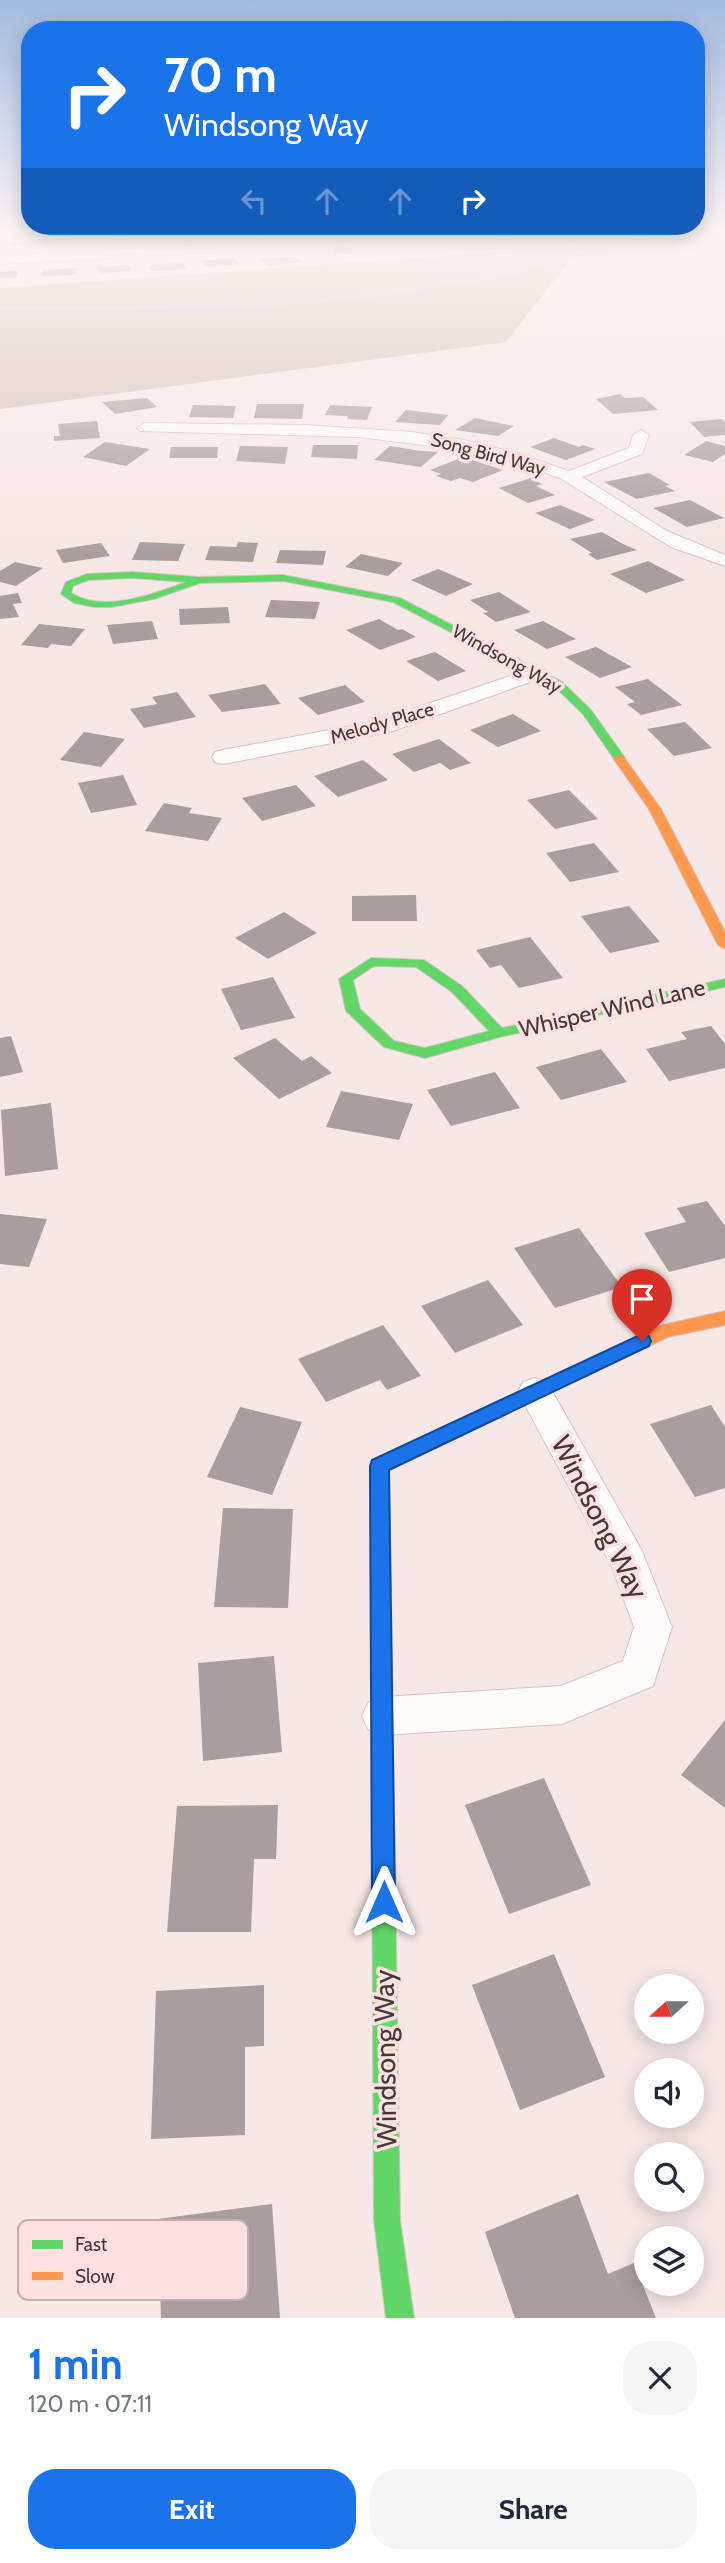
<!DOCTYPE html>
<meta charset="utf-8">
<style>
:root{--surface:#fff;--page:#f6f6f7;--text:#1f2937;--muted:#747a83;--accent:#1a73e8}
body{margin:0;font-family:Cabin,sans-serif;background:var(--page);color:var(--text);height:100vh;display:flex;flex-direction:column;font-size:26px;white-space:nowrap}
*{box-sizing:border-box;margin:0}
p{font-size:23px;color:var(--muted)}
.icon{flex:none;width:38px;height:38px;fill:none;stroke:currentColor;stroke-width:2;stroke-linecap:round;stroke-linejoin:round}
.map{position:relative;height:2318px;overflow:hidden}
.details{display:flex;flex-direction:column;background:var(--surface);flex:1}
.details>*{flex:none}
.top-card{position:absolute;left:21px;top:21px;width:684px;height:214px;border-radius:28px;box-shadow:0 4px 18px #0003;background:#1a73e8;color:#fff;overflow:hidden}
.needle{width:46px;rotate:249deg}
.buttons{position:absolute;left:634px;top:1974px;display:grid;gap:14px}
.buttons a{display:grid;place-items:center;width:70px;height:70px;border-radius:50%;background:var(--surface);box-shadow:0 4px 18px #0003;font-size:35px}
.pin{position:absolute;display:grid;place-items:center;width:60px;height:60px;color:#fff;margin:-72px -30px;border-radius:50% 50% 50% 0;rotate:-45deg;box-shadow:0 0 7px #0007}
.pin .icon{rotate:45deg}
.me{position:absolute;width:77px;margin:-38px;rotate:0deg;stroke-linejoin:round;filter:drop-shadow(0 0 5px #0008)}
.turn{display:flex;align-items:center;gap:24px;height:147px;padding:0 28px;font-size:32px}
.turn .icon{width:91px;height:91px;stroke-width:2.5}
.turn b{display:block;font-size:49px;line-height:60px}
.lanes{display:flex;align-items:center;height:66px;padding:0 28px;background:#0003;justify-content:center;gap:35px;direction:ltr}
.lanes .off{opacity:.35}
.round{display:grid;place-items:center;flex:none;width:74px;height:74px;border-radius:28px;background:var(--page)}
.headline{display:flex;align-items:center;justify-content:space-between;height:119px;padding:0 28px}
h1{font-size:42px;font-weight:700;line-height:52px;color:var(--accent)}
.primary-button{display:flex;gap:14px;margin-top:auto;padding:14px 28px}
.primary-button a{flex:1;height:80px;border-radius:28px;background:var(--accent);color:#fff;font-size:28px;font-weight:700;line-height:80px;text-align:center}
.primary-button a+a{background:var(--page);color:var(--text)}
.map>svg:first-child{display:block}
.forest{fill:#d5bfb5}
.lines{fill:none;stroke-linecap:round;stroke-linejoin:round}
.stream{stroke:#dbc3cf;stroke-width:4.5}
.building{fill:#aa9d9f}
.street-casing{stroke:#d2c4c4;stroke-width:2}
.fast-casing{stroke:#d2c4c4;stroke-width:2}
.slow-casing{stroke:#d2c4c4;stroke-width:2}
.street{fill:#fefbfb;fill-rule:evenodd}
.fast{fill:#63d668;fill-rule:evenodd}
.slow{fill:#ff974d;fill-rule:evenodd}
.route{fill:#1a73e8;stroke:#114b97;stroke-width:2}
.labels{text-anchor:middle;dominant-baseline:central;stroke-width:7;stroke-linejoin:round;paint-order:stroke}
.far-street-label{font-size:19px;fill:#463838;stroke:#fde1e1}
.street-label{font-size:23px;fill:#463838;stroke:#fde1e1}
.near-street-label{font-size:28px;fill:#463838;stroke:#fde1e1}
.key{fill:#fde1e1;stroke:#c6aeae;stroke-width:2}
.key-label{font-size:19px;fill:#463838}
</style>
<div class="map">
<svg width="725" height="2318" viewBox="0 0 725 2318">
<rect width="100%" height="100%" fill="#f7e7e7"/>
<path class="forest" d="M581,246l-75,96 -506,67v-121z"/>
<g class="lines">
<path class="stream" d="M0,309h98l205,-7 46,-4 138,-21 91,-21 90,-24"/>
</g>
<path class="building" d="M82,232l4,5 -29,3 -4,-5z
M139,232l3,6 -30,2 -3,-6z
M492,235h22l3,4 -23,1z
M35,240l-1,5 -23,1v-5z
M336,246l18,1 -3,7 -18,-1z
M295,257l6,5 -33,4 -8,-7z
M233,258l7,6 -33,3 -7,-6z
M183,262l3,7 -35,2 -2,-6z
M129,265l3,6 -32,2 -2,-6z
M76,268l1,7 -34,1 -1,-6z
M18,271l-1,7h-17v-6z
M620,394l5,4 18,-1 15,13 -45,4 -17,-15z
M147,398l10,9 -42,7 -13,-12z
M257,404h47l-2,15 -48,-1z
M193,405l43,1 -3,12 -44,-1z
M330,405l42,2 -5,13 -20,-1 1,-3 -23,-1z
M406,410l42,5 -8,10 -45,-3z
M475,418l39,8 -16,10 -43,-6z
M721,419l4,3v13l-21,2 -14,-15z
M97,421l3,17 -46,3v-5h6l-2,-12z
M554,438l25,9 4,-2 12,4 -29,11 -36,-13z
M706,441l19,5v8l-12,8 -29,-7z
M105,442l45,7 -24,17 -43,-9z
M313,445h45l-1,14 -46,-2z
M240,446l48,1 -3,17 -49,-3z
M390,446l31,5 17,1 -17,15 -47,-7z
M171,447h47l-1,11h-48z
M463,457l40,13 -30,12 -13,-4 -9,3 -15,-5 5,-2 -11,-4z
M649,473l21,12 -5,1 10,5 -38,8 -33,-17z
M531,478l11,6 -6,2 19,9 -27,8 -29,-15z
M690,500l34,18 -37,9 -34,-19z
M560,505l35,15 -25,9 -35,-16z
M602,532l21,12 14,6 -40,10 -9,-6 4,-1 -22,-14z
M140,542l45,2 -7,17 -46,-1z
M238,542l20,1 -5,19 -48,-2 5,-14 26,1z
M101,543l9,13 -47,7 -7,-13z
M280,550l46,1 -3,14 -47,-2z
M361,554l42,9 -15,13 -43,-9z
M648,561l37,19 -39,13 -36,-19z
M15,562l28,6 -27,18 -16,-4v-11z
M438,569l35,15 -27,12 -35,-16z
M499,592l32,20 -35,10 -13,-9 5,-1 -18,-12z
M18,593l4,10 -9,1 6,13 -19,2v-23z
M271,600l49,2 -5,17 -50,-2z
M228,607l2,16 -50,2 -1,-16z
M379,619l19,11 4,-1 14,8 -36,13 -34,-20z
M152,621l6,18 -45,5 -6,-19z
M543,621l33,18 -29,10 -33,-19z
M39,624l46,5 -14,17 -20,-2 -3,4 -27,-3z
M596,647l36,20 -32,11 -35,-21z
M435,652l31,19 -28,10 -32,-20z
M648,679l34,26 -41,10 -14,-11 8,-2 -20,-15z
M265,684l16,20 -59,8 -14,-17z
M345,685l20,17 -47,13 -20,-17z
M177,692l19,25 -52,11 -14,-19 27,-5 -5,-7z
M513,714l28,17 -43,16 -28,-17z
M685,722l27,26 -38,8 -27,-27z
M84,732l41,7 -24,28 -41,-7z
M439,739l32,24 -21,7 -10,-7 -26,9 -22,-18z
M363,760l25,20 -50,17 -24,-21z
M123,775l14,30 -46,8 -13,-30z
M296,785l20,21 -54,15 -20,-23z
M569,790l29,29 -43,10 -28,-29z
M164,803l28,5 -3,5 33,5 -14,23 -63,-10z
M594,843l25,29 -49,10 -24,-29z
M416,895l1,26h-65v-25z
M629,906l31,36 -50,11 -29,-37z
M284,912l33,21 -49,26 -33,-21z
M530,937l33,41 -44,10 -18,-23 -11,3 -14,-18z
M273,977l22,41 -54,12 -20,-41z
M711,1026l14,18v24l-56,13 -23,-32 41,-10 -6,-7z
M11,1036l12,36 -23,5v-39z
M275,1038l27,23 9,-5 21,17 -53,26 -46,-41z
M601,1049l26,33 -66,18 -25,-33z
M495,1072l25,36 -69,18 -24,-36z
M341,1091l72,13 -14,36 -73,-13z
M51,1103l7,66 -53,7 -4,-66z
M707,1201l18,25v32l-56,14 -25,-39 42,-11 -9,-14z
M0,1214l47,5 -18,48 -29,-3z
M579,1228l43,59 -67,21 -41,-60z
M488,1280l35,45 -68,28 -34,-47z
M383,1325l38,51 -34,14 -7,-10 -54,22 -28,-43z
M711,1405l14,22v61l-30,9 -45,-73z
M240,1407l62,15 -30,73 -65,-18z
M223,1508l70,1 -5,99 -74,-1z
M274,1656l8,96 -79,9 -5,-98z
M725,1720v88l-44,-33z
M544,1778l47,107 -82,29 -44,-109z
M278,1805l-2,54h-22l-3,73h-84l10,-126z
M554,1954l51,123 -85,33 -48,-125z
M264,1985v61l-19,1v88l-94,4 5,-148z
M578,2194l30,80 26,-11 22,55h-141l-30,-86z
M272,2204l8,114h-119l-3,-99z"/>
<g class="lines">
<defs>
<path id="street" d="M265,232h17l-54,19 -228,13v-8l227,-12z
M145,423l160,2 107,7 52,8 52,13 53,18 60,-23 4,-13 8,-5 8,5 -7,19 -60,23 85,54 58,24v11l-54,-19 -111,-69 -50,-17 -46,-11 -105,-13 -219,-6 -3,-3z
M537,667l7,2 3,4 -3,4 -154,55 -167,32 -8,-2 -3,-5 3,-5 8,-2 154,-29z
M535,1378l12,4 95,169 30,76 -19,59 -91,38 -180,11 -14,-6 -6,-13 6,-13 14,-6 179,-11 62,-25 11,-34 -22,-60 -94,-175 5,-10z"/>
<path id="fast" d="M132,572l67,5 84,-2 117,23 162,84 29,28 34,48 -2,2h-8l-32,-46 -29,-28 -161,-84 -110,-21 -83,2 -46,16 -42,8h-18l-20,-4 -13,-9 5,-12 21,-8zM132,578l54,4c-34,13 -82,31 -115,11l2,-7 15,-6z
M371,958l53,2 38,26 40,42 223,-49v8l-225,50 -75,21 -41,-11 -38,-36 -7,-32zM374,966l42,1 36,25 37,39 -64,17 -31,-7 -34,-32 -7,-29z
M480,1411l7,2 2,5 -2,5 -98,47 11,750 14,98h-28l-12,-98 -4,-754 2,-5z"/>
<path id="slow" d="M619,755l4,1 38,53 64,123v17l-7,-4 -69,-136 -36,-51z
M725,1311v14l-57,12 -181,86 -7,2 -7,-2 -2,-5 2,-5 185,-87z"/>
</defs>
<use href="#street" class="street-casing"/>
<use href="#fast" class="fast-casing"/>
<use href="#slow" class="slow-casing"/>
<use href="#street" class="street"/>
<use href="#fast" class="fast"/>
<use href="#slow" class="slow"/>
</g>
<linearGradient id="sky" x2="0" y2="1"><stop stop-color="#a3bade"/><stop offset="0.42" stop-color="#fbf4f4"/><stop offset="1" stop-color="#fbf4f4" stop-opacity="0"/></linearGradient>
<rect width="725" height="556" fill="url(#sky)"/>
<path class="route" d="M642,1334l7,2 2,5 -2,5 -260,124 6,432 -3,8 -8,3 -9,-3 -3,-8 -2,-436 2,-6z"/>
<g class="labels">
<g class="far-street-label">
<text transform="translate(488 454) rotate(15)">Song Bird Way</text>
<text transform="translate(507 659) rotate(29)">Windsong Way</text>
<text transform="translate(382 723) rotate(-16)">Melody Place</text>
</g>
<g class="street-label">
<text transform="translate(612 1008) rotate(-13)">Whisper Wind Lane</text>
</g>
<g class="near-street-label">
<text transform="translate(600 1517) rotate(63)">Windsong Way</text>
<text transform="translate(385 2059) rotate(-91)">Windsong Way</text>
</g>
</g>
<rect x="18" y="2220" width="230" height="80" rx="10" class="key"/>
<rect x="32" y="2240" width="31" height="9" fill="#63d668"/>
<rect x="32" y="2272" width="31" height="8" fill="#ff974d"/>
<g class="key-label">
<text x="75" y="2251">Fast</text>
<text x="75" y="2283">Slow</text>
</g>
</svg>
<div class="buttons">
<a><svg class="needle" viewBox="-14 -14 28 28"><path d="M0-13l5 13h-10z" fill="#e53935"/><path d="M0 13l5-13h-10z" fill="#747a83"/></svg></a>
<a><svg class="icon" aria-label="sound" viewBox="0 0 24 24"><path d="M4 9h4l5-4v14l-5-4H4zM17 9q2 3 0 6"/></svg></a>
<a><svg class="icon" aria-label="search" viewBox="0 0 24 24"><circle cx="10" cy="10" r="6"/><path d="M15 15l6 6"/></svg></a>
<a><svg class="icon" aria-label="layers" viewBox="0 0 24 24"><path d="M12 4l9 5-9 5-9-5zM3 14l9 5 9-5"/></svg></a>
</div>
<div class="pin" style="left:642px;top:1341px;background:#d93025"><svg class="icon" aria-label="arrive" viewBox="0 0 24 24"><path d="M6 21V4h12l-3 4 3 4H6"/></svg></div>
<svg class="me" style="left:384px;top:1902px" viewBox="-20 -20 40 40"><path d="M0-17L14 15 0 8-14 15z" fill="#1a73e8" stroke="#fff" stroke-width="4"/></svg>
<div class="top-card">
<div class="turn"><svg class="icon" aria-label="right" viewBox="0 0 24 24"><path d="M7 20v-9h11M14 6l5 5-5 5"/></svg><div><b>70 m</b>Windsong Way</div></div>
<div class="lanes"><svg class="icon off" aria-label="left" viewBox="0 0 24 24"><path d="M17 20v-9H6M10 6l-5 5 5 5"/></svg><svg class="icon off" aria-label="ahead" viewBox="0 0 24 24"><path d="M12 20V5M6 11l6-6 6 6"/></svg><svg class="icon off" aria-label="ahead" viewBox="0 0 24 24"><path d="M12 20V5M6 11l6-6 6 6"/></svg><svg class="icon" aria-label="right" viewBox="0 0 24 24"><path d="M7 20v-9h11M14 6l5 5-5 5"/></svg></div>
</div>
</div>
<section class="details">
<div class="headline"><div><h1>1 min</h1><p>120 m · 07:11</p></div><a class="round"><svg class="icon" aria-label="close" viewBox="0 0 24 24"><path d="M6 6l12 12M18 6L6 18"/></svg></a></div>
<div class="primary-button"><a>Exit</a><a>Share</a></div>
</section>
